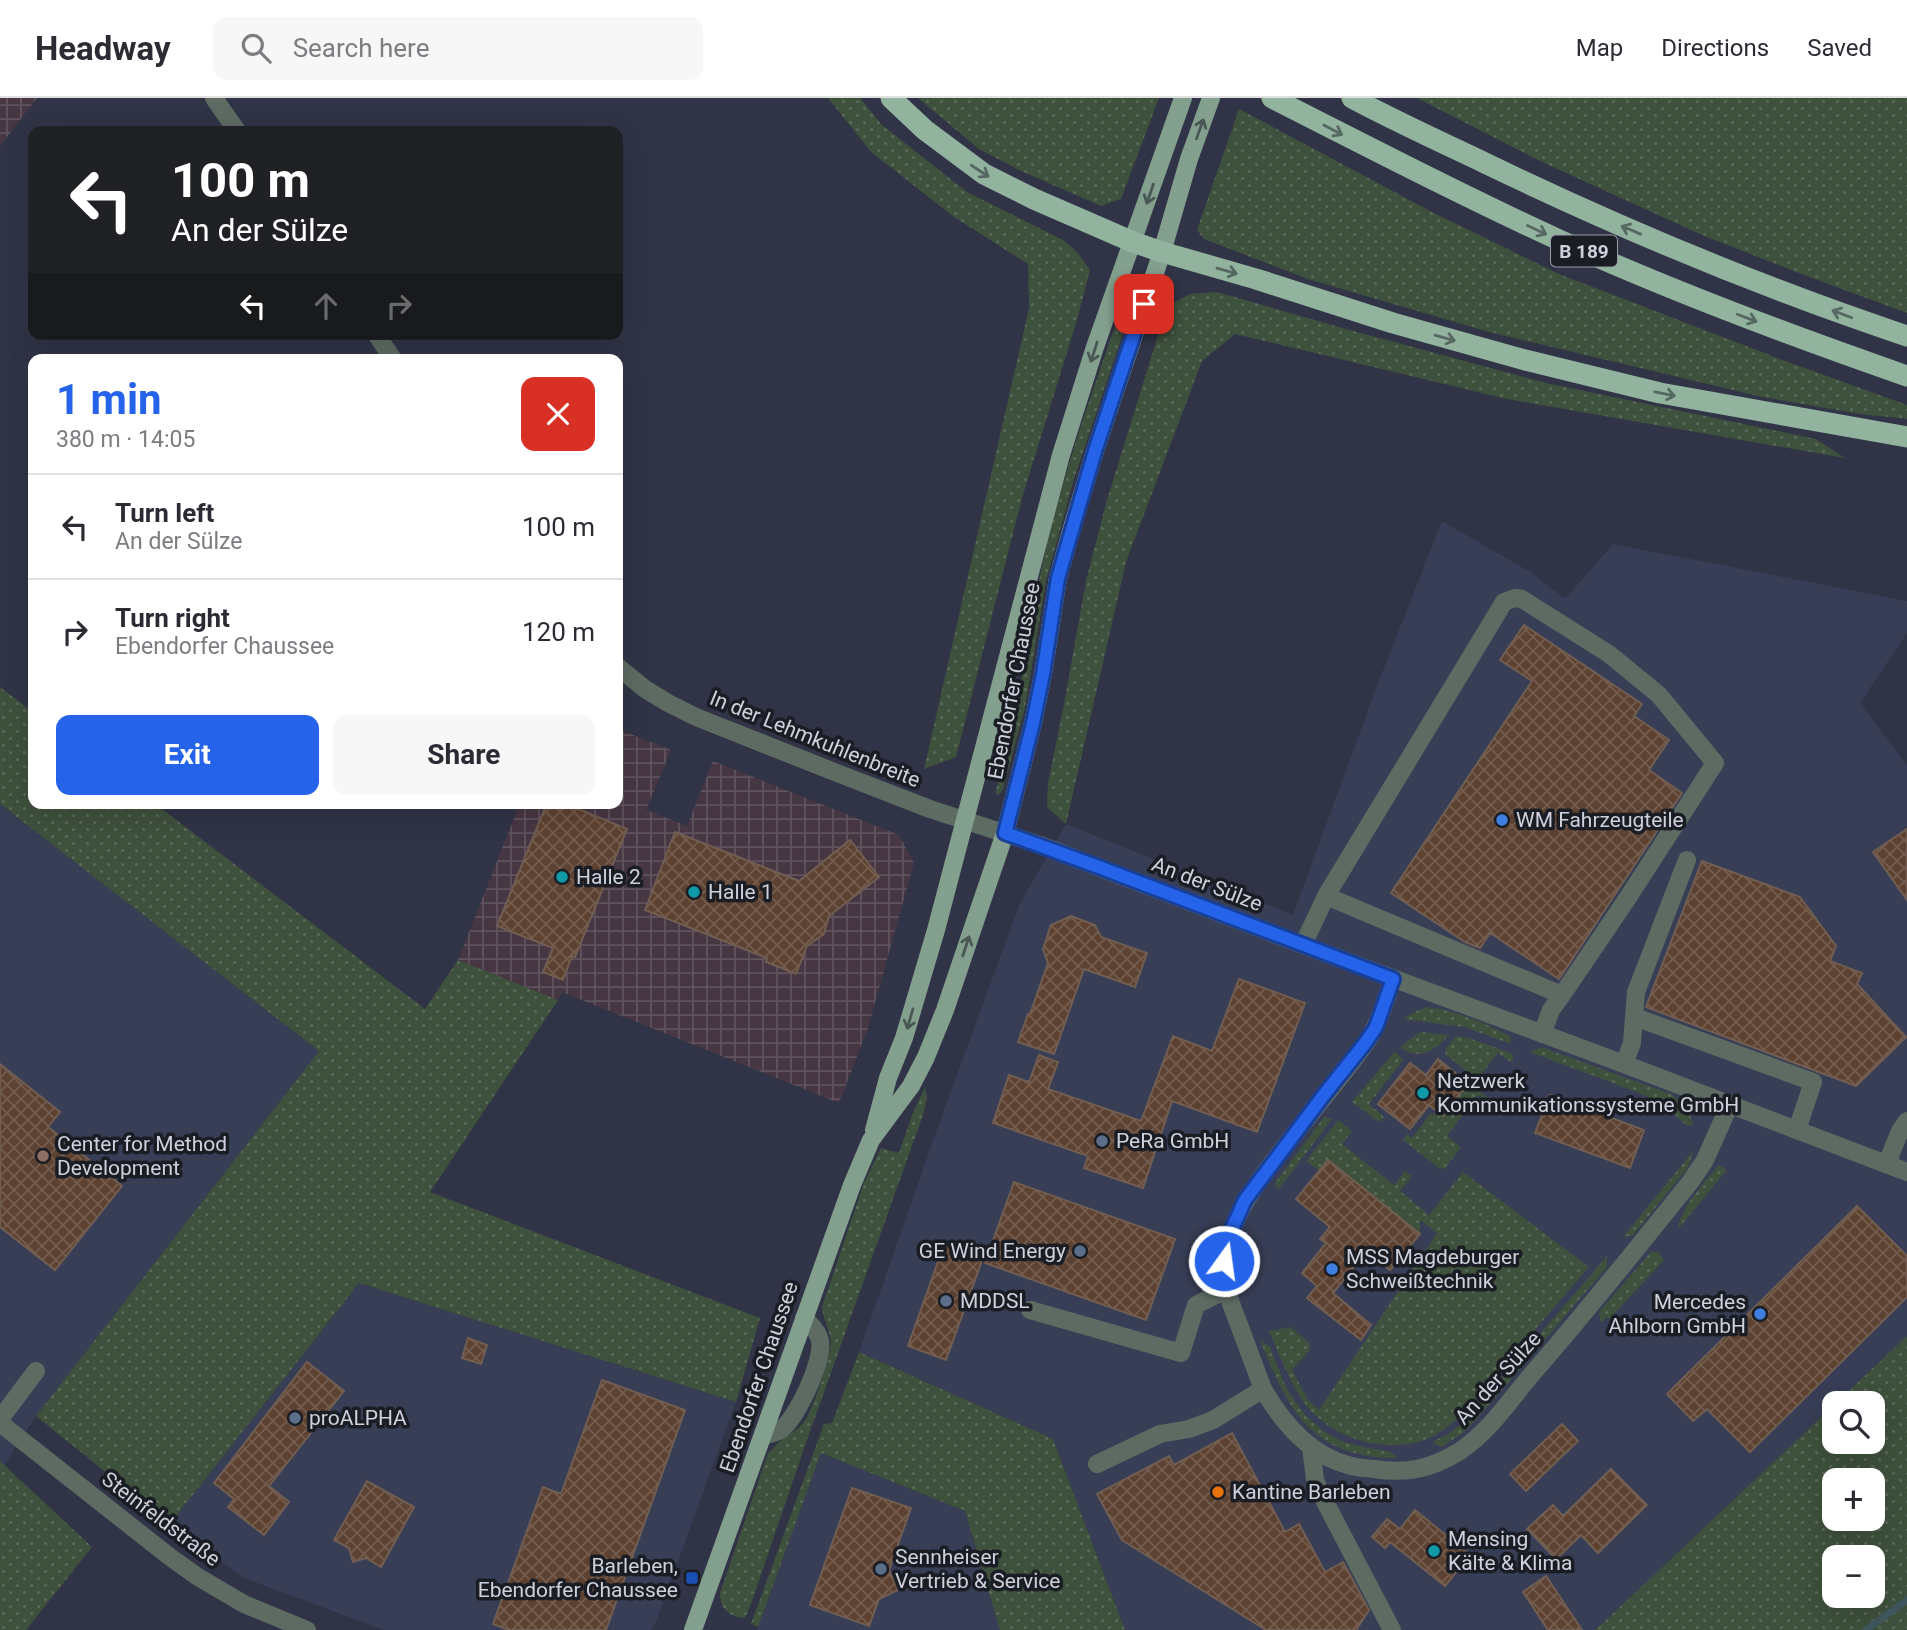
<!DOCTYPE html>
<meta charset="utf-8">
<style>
:root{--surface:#fff;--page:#f7f7f7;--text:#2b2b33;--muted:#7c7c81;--line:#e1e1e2;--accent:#2563eb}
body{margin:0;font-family:Roboto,sans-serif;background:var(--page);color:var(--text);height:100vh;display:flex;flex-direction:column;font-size:26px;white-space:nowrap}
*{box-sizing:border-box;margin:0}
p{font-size:23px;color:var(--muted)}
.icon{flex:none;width:38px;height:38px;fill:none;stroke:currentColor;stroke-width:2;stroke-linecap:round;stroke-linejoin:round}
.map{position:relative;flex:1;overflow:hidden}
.details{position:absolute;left:28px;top:256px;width:595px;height:455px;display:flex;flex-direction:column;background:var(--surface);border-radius:14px;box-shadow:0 7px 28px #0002}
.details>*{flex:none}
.banner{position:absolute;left:28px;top:28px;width:595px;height:214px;border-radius:14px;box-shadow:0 7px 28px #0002;background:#202124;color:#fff;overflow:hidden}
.tools{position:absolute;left:1822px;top:1293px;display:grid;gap:14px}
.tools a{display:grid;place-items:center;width:63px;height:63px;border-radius:14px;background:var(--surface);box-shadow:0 7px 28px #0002;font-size:35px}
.pin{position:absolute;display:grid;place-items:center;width:60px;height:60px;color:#fff;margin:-30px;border-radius:14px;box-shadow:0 4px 10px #0006}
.me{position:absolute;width:77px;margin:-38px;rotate:14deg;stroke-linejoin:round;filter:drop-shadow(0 0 5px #0008)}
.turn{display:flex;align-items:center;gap:24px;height:147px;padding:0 28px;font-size:32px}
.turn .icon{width:91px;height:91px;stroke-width:2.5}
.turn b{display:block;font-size:49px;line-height:60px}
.lanes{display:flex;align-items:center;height:66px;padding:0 28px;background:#0003;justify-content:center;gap:35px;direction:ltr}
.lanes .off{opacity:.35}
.round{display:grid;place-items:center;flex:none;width:74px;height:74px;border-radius:14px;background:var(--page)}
.overview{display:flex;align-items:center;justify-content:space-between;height:119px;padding:0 28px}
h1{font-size:42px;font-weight:700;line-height:52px;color:var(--accent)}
.cta{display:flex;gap:14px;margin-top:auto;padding:14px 28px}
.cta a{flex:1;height:80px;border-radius:14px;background:var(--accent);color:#fff;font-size:28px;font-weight:700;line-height:80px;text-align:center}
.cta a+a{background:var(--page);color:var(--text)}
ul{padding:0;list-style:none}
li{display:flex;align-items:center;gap:21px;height:105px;padding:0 28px;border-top:2px solid var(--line)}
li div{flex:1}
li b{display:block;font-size:26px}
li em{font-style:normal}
header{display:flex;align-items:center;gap:42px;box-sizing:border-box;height:98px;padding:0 35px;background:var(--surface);border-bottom:2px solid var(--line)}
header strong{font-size:33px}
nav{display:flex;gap:38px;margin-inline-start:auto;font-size:24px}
.search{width:490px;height:63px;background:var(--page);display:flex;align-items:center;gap:18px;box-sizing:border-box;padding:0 24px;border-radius:14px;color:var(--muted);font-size:26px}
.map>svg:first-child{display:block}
.built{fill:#383e56}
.industrial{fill:url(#industrial-grid)}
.grass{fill:url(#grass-dots);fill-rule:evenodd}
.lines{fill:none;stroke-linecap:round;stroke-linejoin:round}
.stream{stroke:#40575f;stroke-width:7}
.building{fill:url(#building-cross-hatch);stroke:#715e52;stroke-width:2}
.minor{stroke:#5d6b63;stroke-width:18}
.major{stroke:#839f8e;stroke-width:18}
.highway{stroke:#92b49f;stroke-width:21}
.oneway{stroke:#495854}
.oneway2{stroke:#566862}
.route-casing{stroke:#184099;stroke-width:18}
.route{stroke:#2563eb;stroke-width:12}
.shop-dot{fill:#3f7fe0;stroke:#1a1d24;stroke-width:2.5}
.culture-dot{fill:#0f9aa8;stroke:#1a1d24;stroke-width:2.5}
.service-dot{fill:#5c6f8a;stroke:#1a1d24;stroke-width:2.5}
.education-dot{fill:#8d6e63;stroke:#1a1d24;stroke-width:2.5}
.food-dot{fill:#e8710a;stroke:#1a1d24;stroke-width:2.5}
.transit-dot{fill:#1a4fb4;stroke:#1a1d24;stroke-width:2.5}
.labels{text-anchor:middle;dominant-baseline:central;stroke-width:7;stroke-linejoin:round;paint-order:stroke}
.shield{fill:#1a1d24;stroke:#989ba5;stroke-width:2}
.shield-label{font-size:19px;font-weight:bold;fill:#ced1dc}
.street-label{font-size:21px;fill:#ced1dc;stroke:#1a1d24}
.poi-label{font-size:21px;fill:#ced1dc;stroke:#1a1d24;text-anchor:start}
</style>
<header>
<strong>Headway</strong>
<div class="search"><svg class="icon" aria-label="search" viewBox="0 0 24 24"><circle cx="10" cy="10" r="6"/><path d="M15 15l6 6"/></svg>Search here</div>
<nav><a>Map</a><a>Directions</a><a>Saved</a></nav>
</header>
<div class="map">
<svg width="1907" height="1532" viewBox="0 0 1907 1532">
<defs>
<pattern id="industrial-grid" width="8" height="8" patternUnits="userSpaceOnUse" patternTransform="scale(1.75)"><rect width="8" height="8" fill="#473743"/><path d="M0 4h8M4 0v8" fill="none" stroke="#60535e"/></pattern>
<pattern id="grass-dots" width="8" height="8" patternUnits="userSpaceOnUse" patternTransform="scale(1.75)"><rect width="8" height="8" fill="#3e513c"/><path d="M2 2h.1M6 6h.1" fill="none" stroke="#596958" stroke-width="1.8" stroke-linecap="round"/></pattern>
<pattern id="building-cross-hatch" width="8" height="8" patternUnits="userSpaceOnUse" patternTransform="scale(1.75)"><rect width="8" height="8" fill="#5e4231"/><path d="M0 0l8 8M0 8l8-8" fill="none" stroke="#745c4e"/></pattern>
</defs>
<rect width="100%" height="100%" fill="#303446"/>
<path class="built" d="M1442,423l90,52 33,26 48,-55 294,57v32l-47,70 47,63v570l-305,288 -8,6h-469l-72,-191 -194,-87 76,-217 85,-232 46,-79 227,91 85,-232z
M0,706l319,247 -283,365 -36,56z
M359,1185l377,119 -80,220 -5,8h-267l-140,-52 -74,-54z
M821,1355l144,58 35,119h-243z"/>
<path class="industrial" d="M0,0h37l-37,48z
M618,631l53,21 -25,60 41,16 26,-65 186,74 15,28 -46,165 -29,75 -277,-111 -4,8 -100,-40 62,-157h98z"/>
<path class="grass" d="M828,0h32l22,27 85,67 96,48 14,12 13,18 -13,50 -55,178 -66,259 -32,12 105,-461 -1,-44 -74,-47 -83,-65z
M918,0h241l-38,101 -20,7 -80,-35 -42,-22z
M1417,0h490v215l-103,-38 -102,-40 -162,-74z
M1239,11l193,103 127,62 221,85 127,46v14l-47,-5 -98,-17 -273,-65 -181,-53 -104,-40 -7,-9z
M1127,194l9,3 -62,184 -28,102 -21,127 -22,81 -3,5 -4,1v-5c23,-74 31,-153 47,-229 20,-90 54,-182 84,-269z
M1217,194l129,37 200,54 270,56 29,19 -338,-59 -272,-65 -33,27 -76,201 -60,262 -19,-17 1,-24 16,-79 22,-123 21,-81 60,-194 23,-12z
M0,589l33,25v91h121l271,206 33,-49 100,40 -128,192 330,126 -24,84 -377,-119 -189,241 -134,-108 283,-365 -319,-247z
M1427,909c28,3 59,16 84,30v7l-47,-17 -60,-8 8,-6z
M1420,934l29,3c-13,15 -31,27 -49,12z
M1456,938l13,2 44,16v7l-2,1 -13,-9 -21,27 -32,-26 1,-5z
M1541,949l130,47c10,8 21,18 22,32l-7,-1 -23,-21 -26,-12 -107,-40z
M1395,953l8,9 -34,44 15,13 -5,5 -27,-20z
M1468,985l26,19 -2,3 -14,-10 -31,41 14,11 -16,21 -5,1 -37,-29 4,-6 5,4 18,-24 10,-1 3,2z
M925,989l2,11 -4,17 -115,322 -57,167 -6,14c-16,-1 -25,-9 -25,-25l48,-140c4,-3 8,-8 12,-12 8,-7 18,-11 25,-20 7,-10 26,-66 26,-77 0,-12 -8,-25 -9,-37l42,-124 17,-35 18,5 13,-38z
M1324,1019l8,2 -54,71 -3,-7z
M1338,1022l14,11 -10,13 52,41 11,-14 7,5 -12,15 29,24 34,-43 126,95 -127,147c-10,10 -21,19 -35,25 -41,16 -95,0 -122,-35 -16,-22 -25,-49 -36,-73l22,-4 19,17 -1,7 -17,19 16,30 11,10 118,-177 -17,-13v14l-92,-74 -9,10 -13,-9z
M1694,1052l-7,19 -54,66 -10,2z
M1719,1067l8,5 -49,59c2,-21 27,-48 41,-64z
M1651,1154h7l6,8 -52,56 6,8 -11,-7 -6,6 -2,-11z
M1607,1158v11l-131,153 -13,13 -22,14 -9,-5 16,-8 17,-13z
M1907,1238v294h-313l8,-6 232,-219v37h38v-38l-36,-1zM1834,1382h38v39h-38zM1834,1460h38v38h-38z
M1260,1242l10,7 17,43 19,26 16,14 19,11 23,6 27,5 7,6c-87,0 -109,-47 -138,-118z
M859,1254l194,87 72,191h-125l-35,-119 -144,-58 -63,174 -7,-3 73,-200 8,-1z
M0,1363l92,86 -66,83h-26z"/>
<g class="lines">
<path class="stream" d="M1866,1532l41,-30"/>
</g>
<path class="building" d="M1524,527l118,79 -8,12 35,24 -20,30 33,23 -123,186 -69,-46 -10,15 -15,-6 -74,-49 141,-212 -32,-21z
M547,705h17l63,26 -52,128 -3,-1 -9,24 -20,-8 10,-24 -56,-22z
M1907,731v71l-34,-48z
M675,734l124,49 51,-41 29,37 -50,39 -5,18 -17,12 -11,28 -30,-12 1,-4 -122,-48z
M1702,763l98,36 36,49 -6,15 32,12 -5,11 49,53 -50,49 -210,-79z
M1071,818l24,9 6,12 46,16 -12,34 -51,-18 -30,85 -36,-12 10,-28h2l18,-51 -5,-14 8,-24z
M1239,881l66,24 -48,129 -85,-31 -29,87 -59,-20 4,-12 -95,-33 16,-48 20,7 10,-27 19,7 -10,27 93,32 32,-85 39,15z
M1438,961l30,24 -25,33 -14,-11 -19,24 -32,-25 32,-41 16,12z
M0,966l60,48 -12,15 74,59 -67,84 -55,-43z
M1550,997l94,35 -14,38 -95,-35z
M1328,1062l92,74 -30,36 -23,-19 -34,42 38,32 -10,15 -54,-42 10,-12 -15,-13 24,-30 -6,-4 10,-12 -34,-28z
M1014,1084l161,57 -29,81 -161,-57z
M1857,1108l50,50v41l-157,155 -43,-43 -14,12 -26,-27z
M945,1144l39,13 -38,105 -38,-14z
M468,1240l19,7 -6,19 -19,-6z
M307,1264l37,29 -75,95 20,16 -25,33 -36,-28 6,-8 -20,-16z
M602,1282l83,30 -79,220h-97l-16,-6 50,-137 18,7z
M1562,1326l16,17 -52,50 -16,-17z
M1232,1335l53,99 14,-8 26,48 18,-10 26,48 -13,20h-90l-144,-90 -25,-46 72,-38 5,9z
M1611,1371l36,36 -49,48 -17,-18 -25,24 -29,-30 26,-24 10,11z
M367,1383l47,26 -33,60 -15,-9 -13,4 -4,-14 -15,-8z
M852,1390l59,20 -22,62 9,20 -19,9 -10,27 -59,-21z
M1415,1412l55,45 -25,31 -55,-44 -5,6 -13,-11 15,-18 13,10z
M1546,1478l36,54h-34l-25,-38z"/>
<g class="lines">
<path class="minor" d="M214,0l23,33
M376,236l17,25
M618,569l27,22 23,14 28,14 141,56 93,36 110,36 263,100 321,119 283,108
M1303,847l23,-49 178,-294 11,-4 7,1 87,55 50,41 56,68 -88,136 -65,96 -236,-99
M1393,881c-8,22 -14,45 -27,64 -25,35 -54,68 -80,102 -31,40 -72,90 -60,145l37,99c19,33 47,66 85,76 8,3 17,3 26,4 33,5 57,0 86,-18 29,-19 50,-51 72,-77 55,-63 107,-128 159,-193l14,-21 25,-56
M1635,919l178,65 -16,48
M1542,936l9,-24 11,-15
M1624,966l8,-21 4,-51 51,-132
M1887,1065l13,-32 7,-10
M1030,1212l151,43 15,-48 30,-15
M0,1321l36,-48
M0,1325l170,134 28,20 46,27 63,26
M763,1338c5,-2 11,-3 16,-5 17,-10 45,-71 41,-90 -2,-10 -9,-16 -16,-23
M1311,1349l4,33 7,16 70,134
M1097,1366l63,-30 29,-5 24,-9 50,-31"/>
<path class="major" d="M874,1032l14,-52 16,-40 32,-108 125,-475 34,-108 88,-249
M693,1532l159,-445 19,-45 40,-54 15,-29 19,-47 60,-177 28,-110 10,-49 15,-96 14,-50 23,-77 67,-199 27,-93 22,-61"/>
<path class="highway" d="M891,0l34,32 59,44 50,25 99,43 29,10 94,27 137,44 132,37 135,33 247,44
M1272,0c95,48 188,97 285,141 114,52 232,96 350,137
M1352,0c43,23 89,44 133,65 137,66 278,125 422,173"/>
</g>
<defs><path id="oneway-shaft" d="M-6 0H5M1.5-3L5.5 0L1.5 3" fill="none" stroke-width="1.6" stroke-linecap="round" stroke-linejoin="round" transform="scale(1.75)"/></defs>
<g class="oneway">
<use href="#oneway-shaft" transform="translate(1200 31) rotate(-70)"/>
<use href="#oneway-shaft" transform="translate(1150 96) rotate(109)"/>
<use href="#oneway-shaft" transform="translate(1094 254) rotate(108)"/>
<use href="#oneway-shaft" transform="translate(966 848) rotate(-72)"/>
<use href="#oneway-shaft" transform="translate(910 921) rotate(106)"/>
</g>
<g class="oneway2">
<use href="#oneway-shaft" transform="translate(1333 32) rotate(28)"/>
<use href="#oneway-shaft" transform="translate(980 73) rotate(33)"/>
<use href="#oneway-shaft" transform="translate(1537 132) rotate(25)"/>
<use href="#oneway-shaft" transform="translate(1631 132) rotate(-157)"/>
<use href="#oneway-shaft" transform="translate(1227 173) rotate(16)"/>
<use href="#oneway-shaft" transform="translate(1842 216) rotate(-159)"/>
<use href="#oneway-shaft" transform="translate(1747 220) rotate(21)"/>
<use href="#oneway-shaft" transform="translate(1445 240) rotate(16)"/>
<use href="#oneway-shaft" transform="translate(1665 296) rotate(11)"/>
</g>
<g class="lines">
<defs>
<path id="route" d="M1144,206l-49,147 -37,127 -15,96 -10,49 -28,110 91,33 297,113 -17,48 -10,15 -43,54 -78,104 -14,31 -7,30"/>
</defs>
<use href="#route" class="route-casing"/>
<use href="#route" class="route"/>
</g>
<g class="shop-dot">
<circle cx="1502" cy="722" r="7"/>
<circle cx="1332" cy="1171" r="7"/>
<circle cx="1760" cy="1216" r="7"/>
</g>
<g class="culture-dot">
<circle cx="562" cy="779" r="7"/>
<circle cx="694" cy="794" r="7"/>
<circle cx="1423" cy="995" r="7"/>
<circle cx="1434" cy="1453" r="7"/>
</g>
<g class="service-dot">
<circle cx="1102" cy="1043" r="7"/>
<circle cx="1080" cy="1153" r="7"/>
<circle cx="946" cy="1203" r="7"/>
<circle cx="295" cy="1320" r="7"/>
<circle cx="881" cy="1471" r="7"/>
</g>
<circle class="education-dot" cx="43" cy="1058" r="7"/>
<circle class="food-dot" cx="1218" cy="1394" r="7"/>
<rect class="transit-dot" x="685" y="1473" width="14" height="14" rx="3.5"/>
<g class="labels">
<rect class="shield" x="1551" y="137.5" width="66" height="31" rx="5"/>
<g class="shield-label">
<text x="1584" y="153">B 189</text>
</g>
<g class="street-label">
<text transform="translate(1014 583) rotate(-79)">Ebendorfer Chaussee</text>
<text transform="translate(815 641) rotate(22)">In der Lehmkuhlenbreite</text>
<text transform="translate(1207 786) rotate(21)">An der Sülze</text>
<text transform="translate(759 1279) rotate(-71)">Ebendorfer Chaussee</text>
<text transform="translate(1498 1280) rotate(-48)">An der Sülze</text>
<text transform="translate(161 1421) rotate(37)">Steinfeldstraße</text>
</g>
<g class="poi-label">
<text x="1516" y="722">WM Fahrzeugteile</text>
<text x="576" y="779">Halle 2</text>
<text x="708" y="794">Halle 1</text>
<text x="1437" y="983">Netzwerk<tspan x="1437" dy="24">Kommunikationssysteme GmbH</tspan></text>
<text x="1116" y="1043">PeRa GmbH</text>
<text x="57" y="1046">Center for Method<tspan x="57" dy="24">Development</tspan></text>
<text x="1066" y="1153" text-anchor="end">GE Wind Energy</text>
<text x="1346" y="1159">MSS Magdeburger<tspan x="1346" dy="24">Schweißtechnik</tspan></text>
<text x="960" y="1203">MDDSL</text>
<text x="1746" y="1204" text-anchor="end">Mercedes<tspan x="1746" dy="24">Ahlborn GmbH</tspan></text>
<text x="309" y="1320">proALPHA</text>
<text x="1232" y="1394">Kantine Barleben</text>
<text x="1448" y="1441">Mensing<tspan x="1448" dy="24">Kälte &amp; Klima</tspan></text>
<text x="895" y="1459">Sennheiser<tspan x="895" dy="24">Vertrieb &amp; Service</tspan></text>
<text x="678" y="1468" text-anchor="end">Barleben,<tspan x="678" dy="24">Ebendorfer Chaussee</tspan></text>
</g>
</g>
</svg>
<div class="tools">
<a><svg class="icon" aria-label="search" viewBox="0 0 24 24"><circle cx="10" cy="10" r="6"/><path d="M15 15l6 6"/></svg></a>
<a>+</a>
<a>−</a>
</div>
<div class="pin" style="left:1144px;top:206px;background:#d93025"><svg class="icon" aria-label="arrive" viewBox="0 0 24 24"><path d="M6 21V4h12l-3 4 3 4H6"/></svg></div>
<svg class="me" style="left:1224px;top:1163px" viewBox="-20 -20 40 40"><circle r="17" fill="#2563eb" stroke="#fff" stroke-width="3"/><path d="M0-11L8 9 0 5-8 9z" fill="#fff"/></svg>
<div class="banner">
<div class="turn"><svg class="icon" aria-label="left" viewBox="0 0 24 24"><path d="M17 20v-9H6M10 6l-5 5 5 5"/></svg><div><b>100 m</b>An der Sülze</div></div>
<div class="lanes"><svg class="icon" aria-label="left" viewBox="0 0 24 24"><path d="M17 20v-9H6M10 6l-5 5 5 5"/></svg><svg class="icon off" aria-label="ahead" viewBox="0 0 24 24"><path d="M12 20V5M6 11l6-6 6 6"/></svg><svg class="icon off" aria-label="right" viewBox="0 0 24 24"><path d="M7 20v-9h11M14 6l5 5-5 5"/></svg></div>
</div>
<section class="details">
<div class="overview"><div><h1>1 min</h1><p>380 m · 14:05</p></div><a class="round" style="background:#d93025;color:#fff"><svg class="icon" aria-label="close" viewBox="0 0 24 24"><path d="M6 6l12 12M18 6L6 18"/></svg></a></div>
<ul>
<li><svg class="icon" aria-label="left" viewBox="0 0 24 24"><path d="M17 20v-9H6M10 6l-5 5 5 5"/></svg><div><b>Turn left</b><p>An der Sülze</p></div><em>100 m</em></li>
<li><svg class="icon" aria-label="right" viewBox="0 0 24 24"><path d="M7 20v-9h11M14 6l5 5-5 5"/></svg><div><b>Turn right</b><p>Ebendorfer Chaussee</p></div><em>120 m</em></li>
</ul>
<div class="cta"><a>Exit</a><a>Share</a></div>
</section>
</div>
